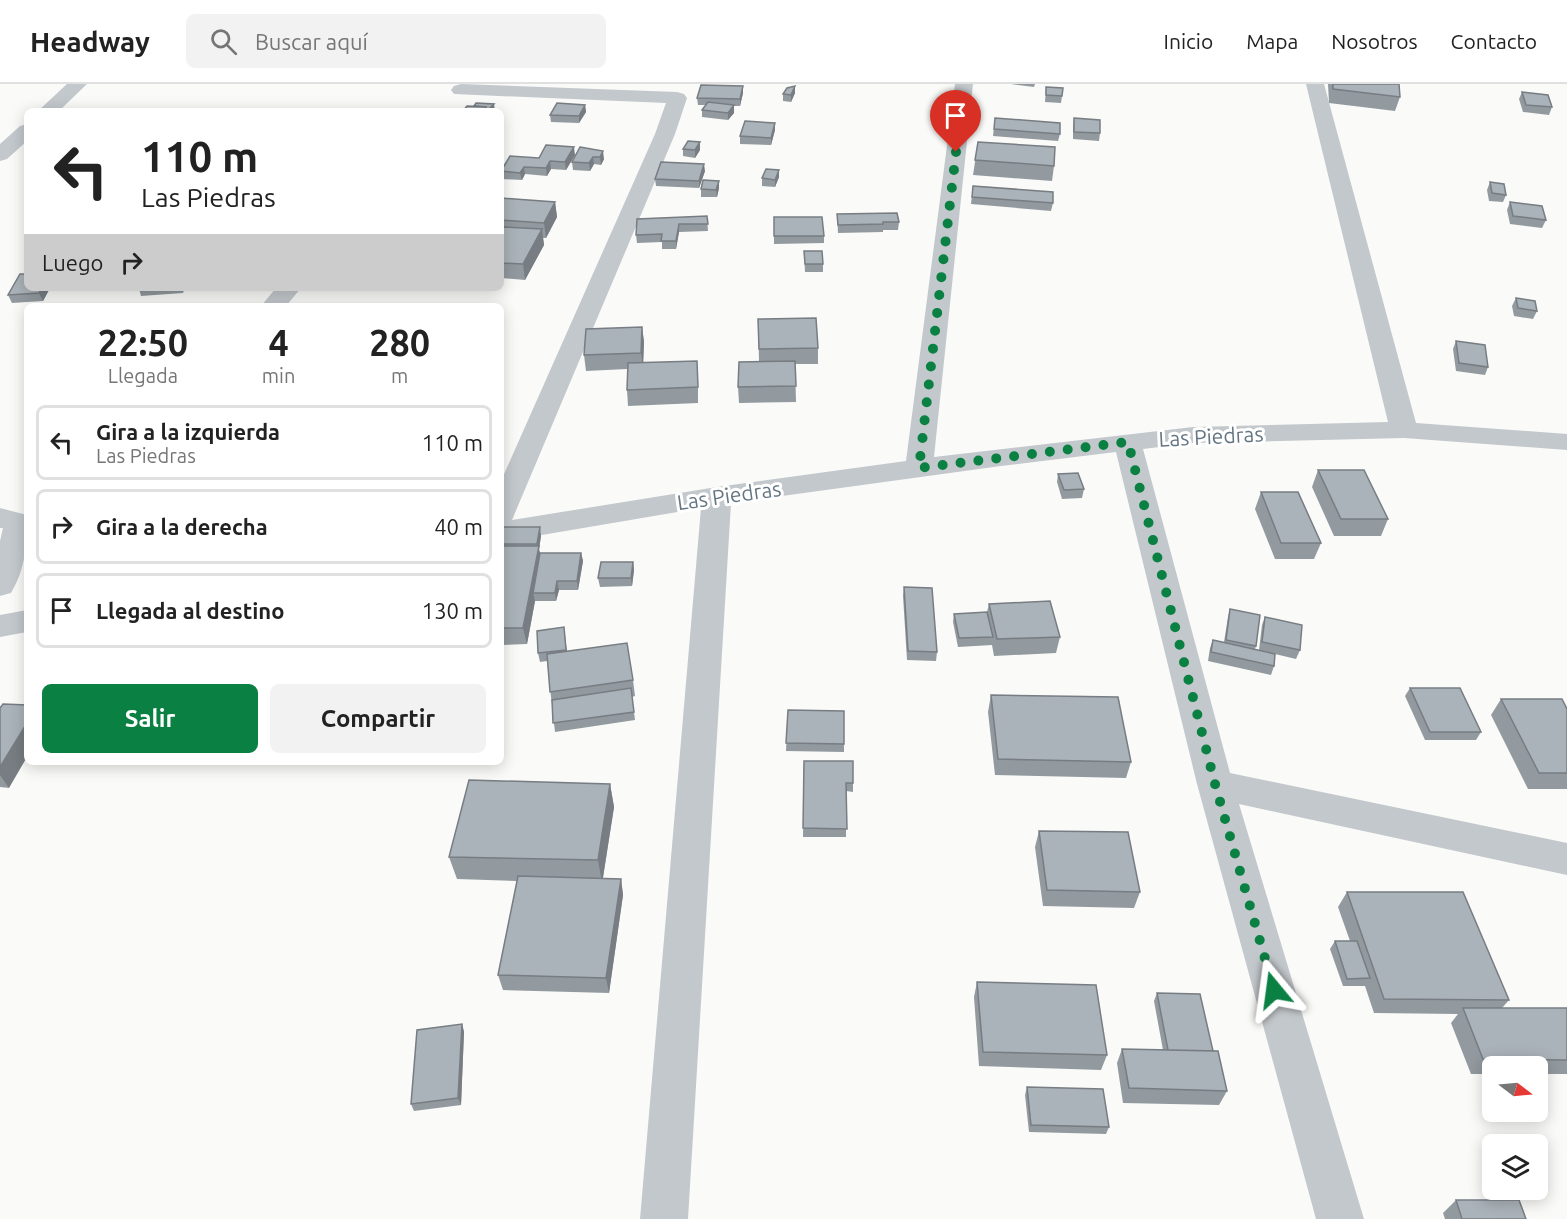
<!DOCTYPE html>
<html lang="es">
<meta charset="utf-8">
<style>
:root{--surface:#fff;--page:#f2f2f2;--text:#222;--muted:#767676;--line:#e0e0e0;--accent:#0b8043}
body{margin:0;font-family:Ubuntu,sans-serif;background:var(--page);color:var(--text);height:100vh;display:flex;flex-direction:column;font-size:22px;white-space:nowrap}
*{box-sizing:border-box;margin:0}
p{font-size:20px;color:var(--muted)}
.icon{flex:none;width:33px;height:33px;fill:none;stroke:currentColor;stroke-width:2;stroke-linecap:round;stroke-linejoin:round}
.map{position:relative;flex:1;overflow:hidden}
.side{position:absolute;left:24px;top:219px;width:480px;height:462px;display:flex;flex-direction:column;background:var(--surface);border-radius:9px;box-shadow:0 3px 15px #0003}
.side>*{flex:none}
.hud{position:absolute;left:24px;top:24px;width:480px;height:183px;border-radius:9px;box-shadow:0 3px 15px #0003;background:#fff;color:var(--text);overflow:hidden}
.needle{width:39px;rotate:106deg}
.fabs{position:absolute;left:1482px;top:972px;display:grid;gap:12px}
.fabs a{display:grid;place-items:center;width:66px;height:66px;border-radius:9px;background:var(--surface);box-shadow:0 3px 15px #0003;font-size:30px}
.pin{position:absolute;display:grid;place-items:center;width:51px;height:51px;color:#fff;margin:-62px -26px;border-radius:50% 50% 50% 0;rotate:-45deg;box-shadow:0 0 6px #0007}
.pin .icon{rotate:45deg}
.me{position:absolute;width:66px;margin:-33px;rotate:344deg;stroke-linejoin:round;filter:drop-shadow(0 0 4px #0008)}
.turn{display:flex;align-items:center;gap:21px;height:126px;padding:0 18px;font-size:27px}
.turn .icon{width:78px;height:78px;stroke-width:2.5}
.turn b{display:block;font-size:42px;line-height:51px}
.then{display:flex;align-items:center;height:57px;padding:0 18px;background:#0003;gap:12px;font-size:22px}
.eta{display:flex;justify-content:space-evenly;align-items:center;height:102px;text-align:center}
.eta b{font-size:36px;font-weight:600;line-height:42px}
.primary-button{display:flex;gap:12px;margin-top:auto;padding:12px 18px}
.primary-button a{flex:1;height:69px;border-radius:9px;background:var(--accent);color:#fff;font-size:24px;font-weight:600;line-height:69px;text-align:center}
.primary-button a+a{background:var(--page);color:var(--text)}
ul{padding:0;list-style:none}
li{display:flex;align-items:center;gap:18px;height:75px;margin:0 12px 9px;padding:0 6px;border:3px solid var(--line);border-radius:9px}
li div{flex:1}
li b{display:block;font-size:22px}
li em{font-style:normal}
header{display:flex;align-items:center;gap:36px;box-sizing:border-box;height:84px;padding:0 30px;background:var(--surface);border-bottom:2px solid var(--line)}
header strong{font-size:28px}
nav{display:flex;gap:33px;margin-inline-start:auto;font-size:21px}
.search{width:420px;height:54px;background:var(--page);display:flex;align-items:center;gap:15px;box-sizing:border-box;padding:0 21px;border-radius:9px;color:var(--muted);font-size:22px}
.map>svg:first-child{display:block}
.lines{fill:none;stroke-linecap:round;stroke-linejoin:round}
.minor{fill:#c3c8cc;fill-rule:evenodd}
.wall{fill:#929a9f}
.shaded-wall{fill:#777d82}
.building{fill:#aab3b9;stroke:#777d82;stroke-width:1.5}
.route{stroke:#0b8043;stroke-width:10;stroke-dasharray:0 18}
.labels{text-anchor:middle;dominant-baseline:central;stroke-width:6;stroke-linejoin:round;paint-order:stroke}
.street-label{font-size:21px;fill:#657683;stroke:#fff}
</style>
<header>
<strong>Headway</strong>
<div class="search"><svg class="icon" aria-label="search" viewBox="0 0 24 24"><circle cx="10" cy="10" r="6"/><path d="M15 15l6 6"/></svg>Buscar aquí</div>
<nav><a>Inicio</a><a>Mapa</a><a>Nosotros</a><a>Contacto</a></nav>
</header>
<div class="map">
<svg width="1567" height="1135" viewBox="0 0 1567 1135">
<rect width="100%" height="100%" fill="#fafaf8"/>
<g class="lines">
<path class="minor" d="M67,0h20l-28,27h-21z
M461,0l216,8 7,2 3,4 -12,36 -163,386 205,-33 189,-26 49,-377h18l-39,373 259,-30 195,-5 -82,-338h18l92,339 151,11v16l-163,-12 -211,5 -50,6 87,324 337,70v32l-328,-71 125,415h-48l-119,-435 -81,-332 -115,14 -270,37 -43,716h-48l61,-711 -200,34v-61l154,-347 11,-31 -212,-9 -3,-4 3,-4z
M27,40v17l-20,18 -7,2v-17l20,-18z
M276,204h25l-15,18h-25z
M0,424l27,7c0,28 -1,53 -16,78l-11,3v-55l3,-13h-3z
M27,526v22l-27,5v-22z"/>
</g>
<path class="wall" d="M1011,0h24l-1,3z
M1328,0h71l1,13 -5,14 -66,-8z
M1046,3l16,9 -1,7 -16,-1z
M1522,8l30,15 -3,8 -26,-3 -4,-13z
M743,9l-3,13h-6v7l-6,7 -26,-3v-7l4,-5h-8l-1,-7z
M795,9l-4,9 -8,-1v-7z
M585,21l1,7 -7,11 -28,-1 -1,-7z
M995,34l65,16 -2,7 -65,-5z
M1074,34l26,15 -1,8 -26,-2v-14z
M775,46l-4,15 -31,-1v-8z
M700,58v8l-5,8 -12,-2v-7z
M978,58l76,24 -2,15 -79,-6z
M580,63l24,12 -3,6 -7,-1 -4,7 -17,-1 -1,-8z
M575,71l-9,15 -15,-1 -4,7 -22,-2 -3,6 -20,-1 -1,-8z
M705,87l-6,17 -43,-2 -1,-7z
M779,93l-4,10 -13,-1v-8z
M719,97v7l-2,9h-16v-8z
M1490,98l16,13 -3,7 -14,-1 -2,-11z
M973,102l80,17 -2,8 -80,-7z
M501,114l54,4 2,15 -11,21h-3l1,7 -19,35 -24,-2z
M1510,118l36,18 -4,8 -32,-4 -3,-14z
M837,130l62,8 -1,8h-15v2l-45,1z
M707,132l1,15 -29,1 -3,17h-14v-7l-25,1 -1,-8z
M774,133l50,19v7l-50,1z
M804,167l19,13v8h-18z
M27,204h23l-7,13 -31,2 -4,-8z
M116,204h69l-2,5 -42,3 -2,-7 -22,2z
M1516,214l21,13 -4,8 -19,-3 -2,-10z
M758,235l60,29v16h-23l1,38 -57,1 -1,-16 21,-26z
M642,243l2,15 -1,21 55,14v26l-70,3 -1,-16v-21l-41,2 -2,-16z
M1456,257l32,26 -3,8 -29,-4 -3,-22z
M1318,386l70,49 -7,17h-47l-22,-49z
M1058,390l26,15 -2,9 -20,1 -5,-17z
M1261,408l60,51 -7,16h-39l-20,-50z
M501,443l40,9 -2,13 1,5 41,-1 2,8 -5,29h-19l-3,11h-21l-8,43 -26,1z
M633,478l1,8 -2,16 -32,1 -2,-9z
M904,503l33,65 -1,9 -29,-1 -4,-64z
M989,520l71,33 -4,16 -62,3 -2,-11 -34,2 -5,-25 1,-8 33,-2z
M1230,525l26,37 -1,3 4,1 3,-25 3,-8 35,33 -4,9 -21,-5 -1,12 -3,9 -63,-14 2,-13 3,-8 11,2 4,-25z
M564,543l3,24 66,29 2,16 -3,1 3,23 -80,12 -8,-71 -7,1 -2,-9z
M1410,604l71,44 -5,8h-51l-20,-44z
M991,611l140,67 -5,16 -131,-3 -7,-63z
M1501,615l66,10v80h-39l-37,-74z
M0,624l9,80 -9,-1z
M788,626l56,34v8l-58,-1z
M804,677l49,22v9l-7,-1v46h-43z
M610,700l4,23 -11,71 18,1 2,16 -14,98 -106,-3 -5,-15 19,-94 -60,-2 -8,-22z
M1039,747l101,61 -6,16 -91,-2 -8,-59z
M1347,808l162,108 -7,8h65v66h-29v-8h-46v8h-21l-20,-51 7,-9 -84,-1 -9,-27h-22l-13,-37 5,-8h15l-12,-34z
M977,898l130,73 -6,15 -122,-4 -5,-69z
M1157,909l56,58 14,40 -8,14 -96,-2 -6,-40 5,-14 41,1 -9,-49z
M462,940l2,8 -3,73 -47,6 -3,-7z
M1027,1003l82,40 -3,7 -77,-2 -4,-37z
M1456,1116l70,19h-81l-2,-6z"/>
<path class="shaded-wall" d="M743,2v7l-3,13v-7z
M795,2v7l-4,9v-7z
M494,20l1,7h-7z
M585,21l1,7 -7,11v-7z
M734,21v8l-6,7v-7z
M775,39v7l-4,15v-7z
M700,58v8l-5,8v-8z
M574,63l1,8 -9,15 -1,-8z
M603,67l1,8 -3,6 -1,-8z
M593,73l1,7 -4,7 -1,-8z
M550,77l1,8 -4,7 -1,-8z
M704,80l1,7 -6,17v-7z
M524,83l1,7 -3,6 -2,-7z
M779,86v7l-4,10v-7z
M719,97v7l-2,9 -1,-7z
M555,118l2,15 -11,21 -2,-15z
M679,140v8l-3,17v-8z
M542,145l2,16 -19,35 -2,-16z
M42,204h8l-7,13 -4,-8z
M642,243l2,15 -1,27 -2,-16z
M540,443l1,9 -2,13 3,13 -9,31 2,8 -8,43 -4,-16 15,-79 -1,-5z
M581,469l2,8 -5,29 -1,-9z
M633,478l1,8 -2,16 -1,-8z
M557,497l2,9 -3,11 -1,-8z
M27,639v34l-18,31 -9,-13v-8z
M610,700l4,23 -12,76 -4,-23z
M621,795l2,16 -14,98 -3,-15z
M462,940l2,8 -3,73 -3,-7z"/>
<path class="building" d="M1333,0h66l1,13 -67,-8z
M701,1l42,1 -3,13 -43,-1z
M795,2l-4,9 -8,-1 4,-6z
M1046,3l17,1 -1,8 -16,-1z
M1522,8l26,3 4,12 -26,-2z
M708,18l26,3 -6,8 -26,-3z
M476,19l18,1 -7,7 -1,-4 -12,-1z
M557,19l28,2 -6,11 -29,-1z
M467,22l19,1 -3,4h-20z
M995,34l65,5v11l-66,-5z
M1074,34l26,2v13l-26,-1z
M745,37l30,2 -4,15 -31,-2z
M688,57l12,1 -5,8 -12,-1z
M978,58l77,5 -1,19 -79,-6z
M546,61l28,2 -9,15 -15,-1 -4,7 -22,-1 -4,6 -19,-2 9,-15 29,2z
M580,63l23,4 -3,6h-7l-4,6 -17,-1z
M661,78l43,2 -5,17 -44,-2z
M766,85l13,1 -4,10 -13,-2z
M703,96l16,1 -3,9 -15,-1z
M1490,98l14,2 2,11 -14,-2z
M973,102l80,6v11l-81,-6z
M501,114l54,4 -11,21 -43,-3z
M1510,118l32,4 4,14 -33,-4z
M897,129l2,9h-16v2l-45,1 -1,-11z
M707,132l1,8h-29l-3,17h-15l1,-7 -26,1 1,-16z
M774,133h48l2,19h-50z
M504,143l38,2 -19,35 -22,-1v-30z
M804,167h18l1,13h-18z
M20,190h7v14h15l-3,5 -31,2z
M1516,214l19,3 2,10 -19,-3z
M816,234l2,30 -59,1 -1,-30z
M642,243l-1,26 -57,2 2,-26z
M1456,257l29,4 3,22 -29,-4z
M697,277l1,26 -71,3 1,-27z
M795,277l1,25 -58,1 1,-25z
M1318,386h46l24,49h-47z
M1078,389l6,16 -20,1 -6,-16z
M1261,408h37l23,51h-40z
M501,443h39l-3,17h-36z
M501,462h38l-16,82h-22z
M540,469h41l-4,28h-20l-2,12h-22z
M601,478h32l-2,16h-33z
M904,503l28,1 5,64 -29,-1z
M1050,517l10,36 -63,2 -8,-35z
M1230,525l30,6 -4,31 -30,-6z
M987,528l6,25 -34,1 -5,-24z
M1265,533l37,8 -2,25 -38,-8z
M564,543l2,23 -28,3 -1,-22z
M1213,556l62,14 -1,12 -63,-14z
M627,559l6,37 -83,12 -3,-38z
M631,604l3,24 -81,11 -1,-23z
M1410,604h50l21,44h-51z
M991,611l127,2 13,65 -133,-3z
M1501,615h61l5,10v64h-28z
M3,620l24,1v18l-27,44v-59z
M788,626l56,1v33l-58,-1z
M804,677h49v22h-7l1,46 -44,-1z
M469,696l141,4 -12,76 -149,-3z
M1039,747l89,1 12,60 -93,-2z
M518,792l103,3 -15,99 -108,-3z
M1347,808h116l46,108 -125,-1z
M1335,857h22l13,37 -23,1z
M977,898l119,3 11,70 -124,-3z
M1157,909l43,1 13,57 -45,-1z
M1463,924h104v52l-84,-1z
M462,940l-4,74 -47,6 6,-74z
M1122,965l96,2 9,40 -98,-3z
M1027,1003l76,2 6,38 -78,-2z
M1456,1116h63l7,19h-64z"/>
<g class="lines">
<path class="route" d="M956,68l-37,316 209,-26 87,342 59,206"/>
</g>
<g class="labels">
<g class="street-label">
<text transform="translate(1211 352) rotate(-3)">Las Piedras</text>
<text transform="translate(729 411) rotate(-8)">Las Piedras</text>
</g>
</g>
</svg>
<div class="fabs">
<a><svg class="needle" viewBox="-14 -14 28 28"><path d="M0-13l5 13h-10z" fill="#e53935"/><path d="M0 13l5-13h-10z" fill="#767676"/></svg></a>
<a><svg class="icon" aria-label="layers" viewBox="0 0 24 24"><path d="M12 4l9 5-9 5-9-5zM3 14l9 5 9-5"/></svg></a>
</div>
<div class="pin" style="left:956px;top:68px;background:#d93025"><svg class="icon" aria-label="arrive" viewBox="0 0 24 24"><path d="M6 21V4h12l-3 4 3 4H6"/></svg></div>
<svg class="me" style="left:1274px;top:906px" viewBox="-20 -20 40 40"><path d="M0-17L14 15 0 8-14 15z" fill="#0b8043" stroke="#fff" stroke-width="4"/></svg>
<div class="hud">
<div class="turn"><svg class="icon" aria-label="left" viewBox="0 0 24 24"><path d="M17 20v-9H6M10 6l-5 5 5 5"/></svg><div><b>110 m</b>Las Piedras</div></div>
<div class="then">Luego<svg class="icon" aria-label="right" viewBox="0 0 24 24"><path d="M7 20v-9h11M14 6l5 5-5 5"/></svg></div>
</div>
<section class="side">
<div class="eta">
<div><b>22:50</b><p>Llegada</p></div>
<div><b>4</b><p>min</p></div>
<div><b>280</b><p>m</p></div>
</div>
<ul>
<li><svg class="icon" aria-label="left" viewBox="0 0 24 24"><path d="M17 20v-9H6M10 6l-5 5 5 5"/></svg><div><b>Gira a la izquierda</b><p>Las Piedras</p></div><em>110 m</em></li>
<li><svg class="icon" aria-label="right" viewBox="0 0 24 24"><path d="M7 20v-9h11M14 6l5 5-5 5"/></svg><div><b>Gira a la derecha</b></div><em>40 m</em></li>
<li><svg class="icon" aria-label="arrive" viewBox="0 0 24 24"><path d="M6 21V4h12l-3 4 3 4H6"/></svg><div><b>Llegada al destino</b></div><em>130 m</em></li>
</ul>
<div class="primary-button"><a>Salir</a><a>Compartir</a></div>
</section>
</div>
